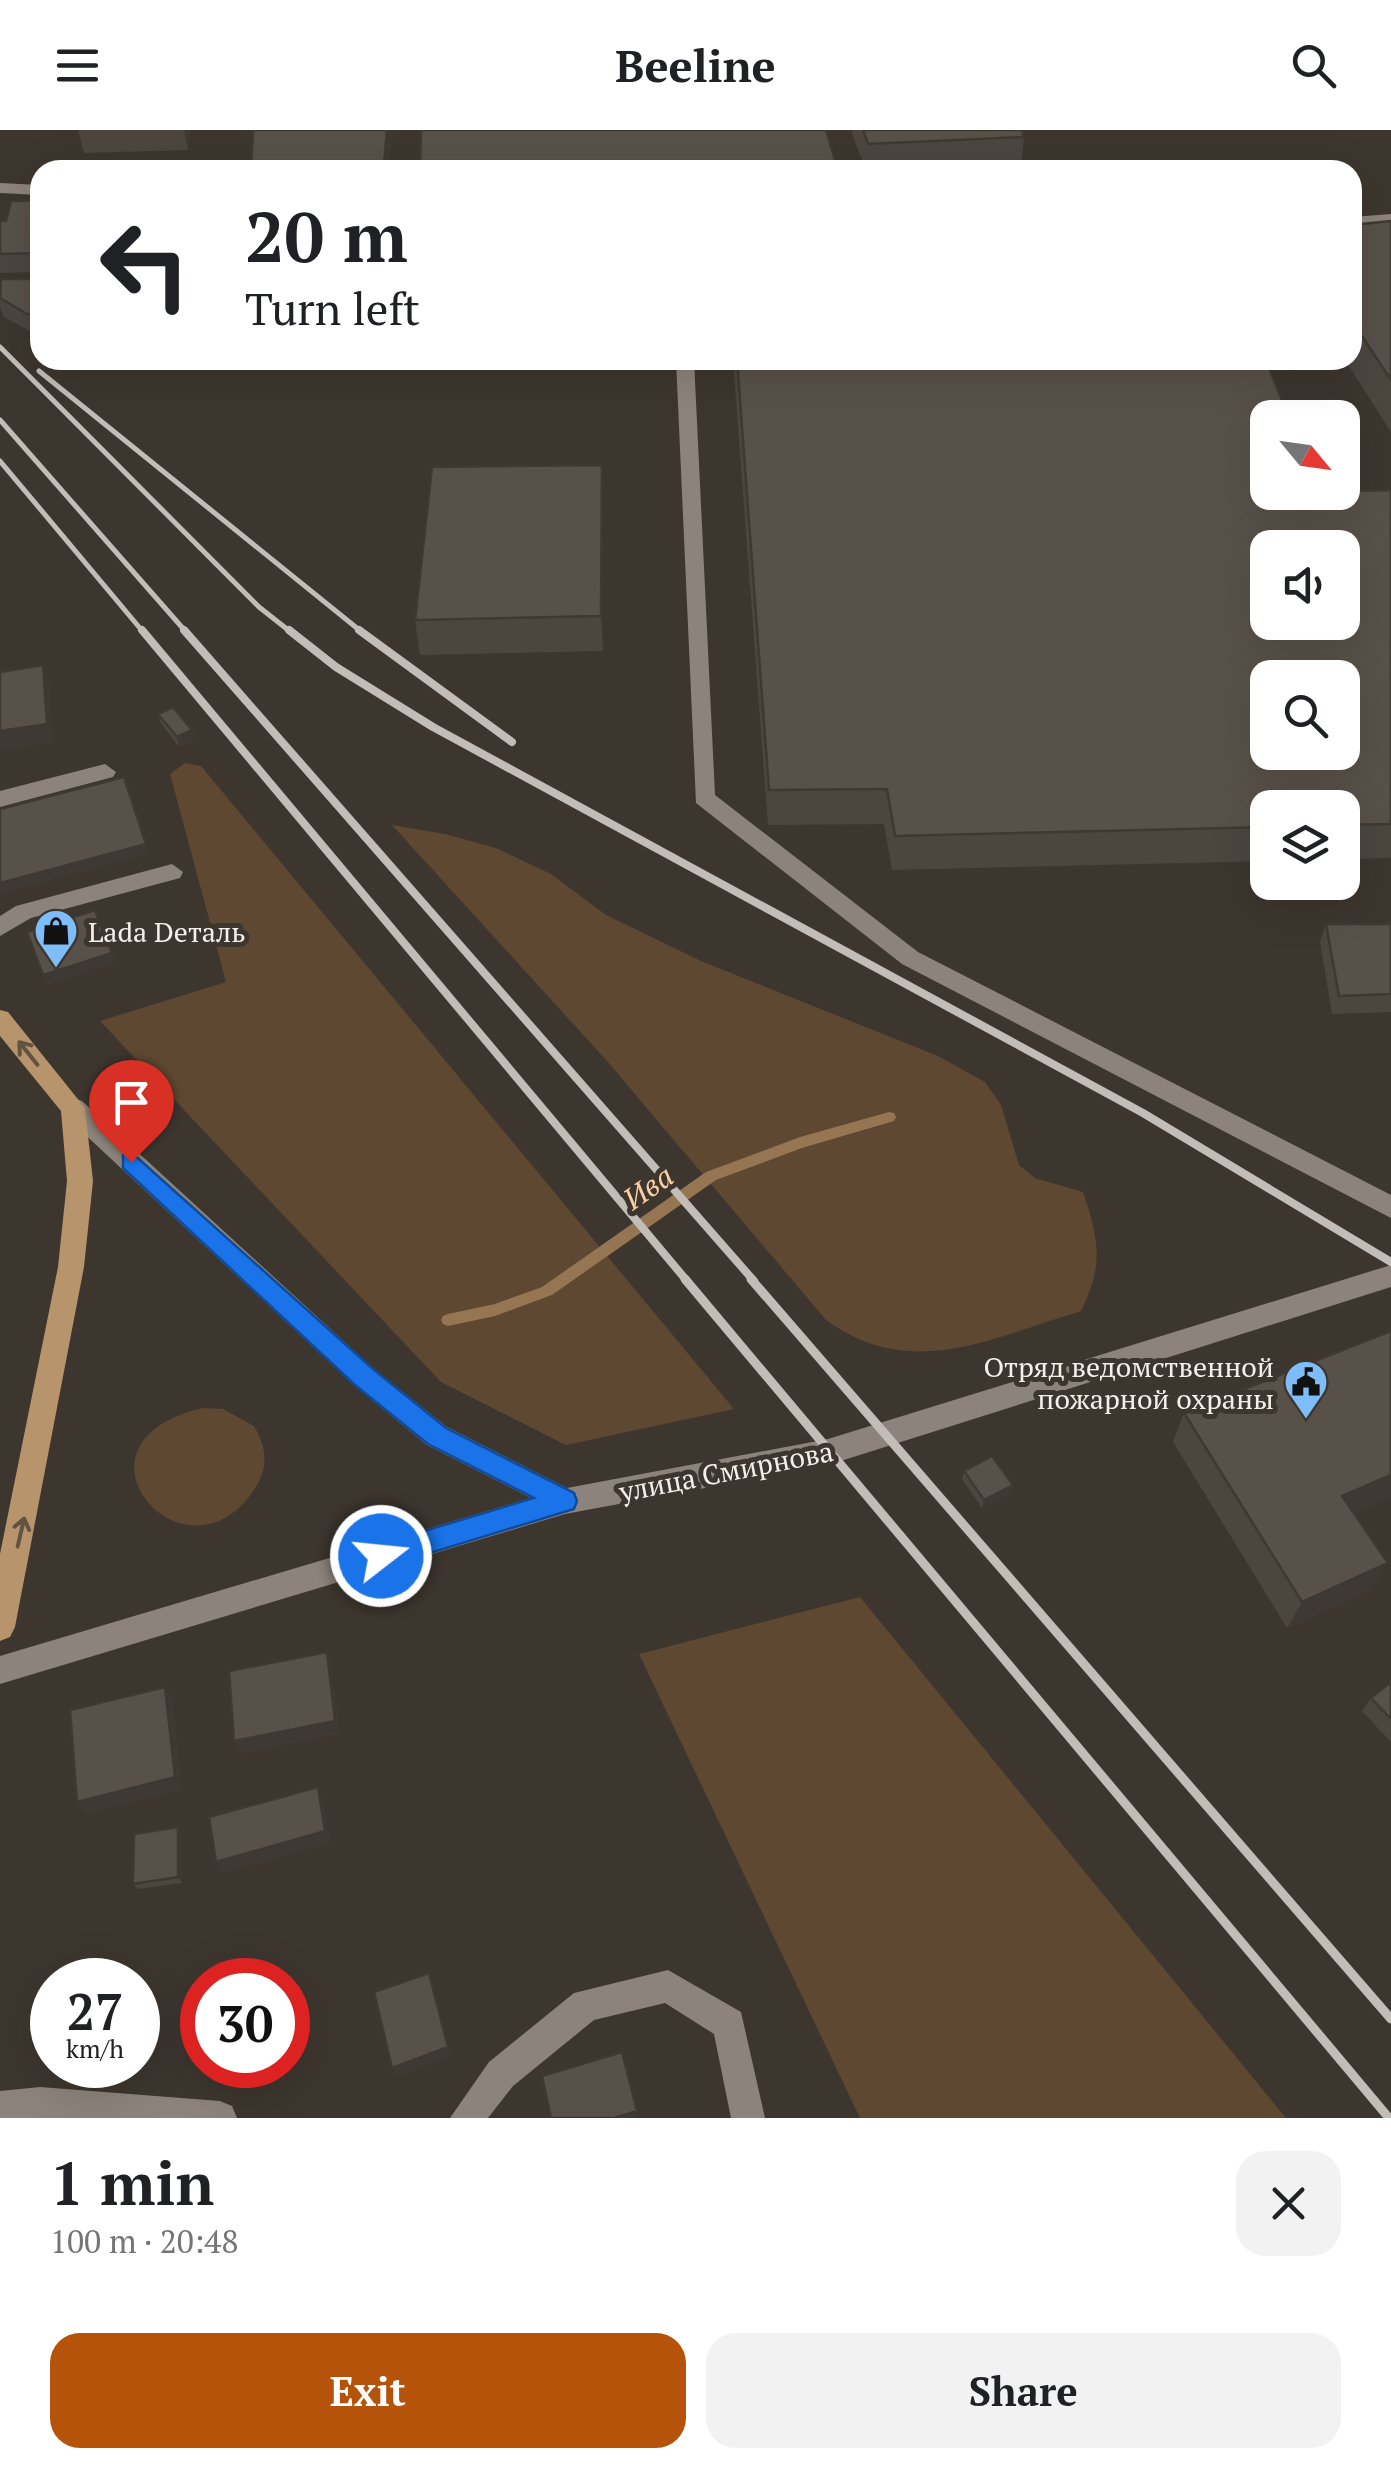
<!DOCTYPE html>
<meta charset="utf-8">
<style>
:root{--surface:#fff;--page:#f2f2f2;--text:#202124;--muted:#757577;--accent:#b45309}
body{margin:0;font-family:"PT Serif",serif;background:var(--page);color:var(--text);height:100vh;display:flex;flex-direction:column;font-size:38px;white-space:nowrap}
*{box-sizing:border-box;margin:0}
p{font-size:32px;color:var(--muted)}
.icon{flex:none;width:55px;height:55px;fill:none;stroke:currentColor;stroke-width:2;stroke-linecap:round;stroke-linejoin:round}
.map{position:relative;height:1988px;overflow:hidden}
.side{display:flex;flex-direction:column;background:var(--surface);flex:1}
.side>*{flex:none}
.top-card{position:absolute;left:30px;top:30px;width:1332px;height:210px;border-radius:30px;box-shadow:0 10px 40px #0002;background:#fff;color:var(--text);overflow:hidden}
.needle{width:65px;rotate:119deg}
.controls{position:absolute;left:1250px;top:270px;display:grid;gap:20px}
.controls a{display:grid;place-items:center;width:110px;height:110px;border-radius:20px;background:var(--surface);box-shadow:0 10px 40px #0002;font-size:50px}
.speed{position:absolute;left:30px;top:1828px;display:flex;gap:20px;font-size:50px;font-weight:700;text-align:center}
.speed>*{display:grid;place-content:center;width:130px;height:130px;border-radius:50%;background:var(--surface);box-shadow:0 10px 40px #0002;line-height:1}
.speed small{font-size:25px;font-weight:400}
.speed .limit{border:15px solid #d22;background:#fff;color:#111}
.pin{position:absolute;display:grid;place-items:center;width:85px;height:85px;color:#fff;margin:-102px -42px;border-radius:50% 50% 50% 0;rotate:-45deg;box-shadow:0 0 10px #0007}
.pin .icon{rotate:45deg}
.me{position:absolute;width:110px;margin:-55px;rotate:74deg;stroke-linejoin:round;filter:drop-shadow(0 0 8px #0008)}
.turn{display:flex;align-items:center;gap:35px;height:210px;padding:0 50px;font-size:45px}
.turn .icon{width:130px;height:130px;stroke-width:2.5}
.turn b{display:block;font-size:70px;line-height:85px}
.round{display:grid;place-items:center;flex:none;width:105px;height:105px;border-radius:30px;background:var(--page)}
.head{display:flex;align-items:center;justify-content:space-between;height:170px;padding:0 50px}
h1{font-size:60px;font-weight:700;line-height:75px}
.cta{display:flex;gap:20px;margin-top:auto;padding:20px 50px}
.cta a{flex:1;height:115px;border-radius:30px;background:var(--accent);color:#fff;font-size:40px;font-weight:700;line-height:115px;text-align:center}
.cta a+a{background:var(--page);color:var(--text)}
header{display:flex;justify-content:space-between;align-items:center;height:130px;padding:0 50px;background:var(--surface);font-size:45px;font-weight:700}
.map>svg:first-child{display:block}
.green{fill:#5e4831}
.lines{fill:none;stroke-linecap:round;stroke-linejoin:round}
.stream{fill:#957552;fill-rule:evenodd}
.minor{fill:#8c847c;fill-rule:evenodd}
.major{fill:#b8946d;fill-rule:evenodd}
.rail-far2{stroke:#c3bdb8;stroke-width:5}
.rail-far1{stroke:#c3bdb8;stroke-width:8}
.rail{stroke:#c3bdb8;stroke-width:9}
.wall{fill:#4c463f}
.shaded-wall{fill:#3e3933}
.building{fill:#585149;stroke:#3e3933;stroke-width:2.5;fill-rule:evenodd}
.oneway{stroke:#625242}
.route{fill:#1a73e8;stroke:#114b97;stroke-width:2.5}
.labels{text-anchor:middle;dominant-baseline:central;stroke-width:10;stroke-linejoin:round;paint-order:stroke}
.poi-label{font-size:28px;fill:#f4efea;stroke:#3d362f;text-anchor:start}
.street-label{font-size:28px;fill:#f4efea;stroke:#3d362f}
.water-label{font-size:30px;font-style:italic;fill:#f8cea2;stroke:#3d362f}
</style>
<header><svg class="icon" aria-label="menu" viewBox="0 0 24 24"><path d="M4 6h16M4 12h16M4 18h16"/></svg>Beeline<svg class="icon" aria-label="search" viewBox="0 0 24 24"><circle cx="10" cy="10" r="6"/><path d="M15 15l6 6"/></svg></header>
<div class="map">
<svg width="1391" height="1988" viewBox="0 0 1391 1988">
<rect width="100%" height="100%" fill="#3d362f"/>
<path class="green" d="M185,633l16,3 533,643 -168,36 -125,-63 -341,-361 126,-39 -56,-208z
M392,695l53,9 51,14 55,26 55,41 95,46 237,95 47,26 16,23 18,60 16,13 48,14c16,48 21,73 -2,119 -91,27 -169,71 -255,9l-219,-259z
M203,1278l20,1 31,17c13,22 15,42 0,64 -69,103 -201,-48 -51,-82z
M860,1467l426,521h-426l-221,-464z"/>
<g class="lines">
<path class="stream" d="M889,982l5,1 2,4 -2,4 -92,27 -86,32 -164,115 -57,21 -47,10 -5,-2 -2,-4 2,-4 5,-2 47,-10 47,-17 164,-115 94,-35z"/>
<path class="minor" d="M0,53l40,2v10l-40,-2z
M1391,84v10l-39,3v-10z
M676,230h18l21,435 203,157 473,243v23l-489,-254 -206,-161z
M105,634l11,8 -3,5 -113,30v-16z
M172,734l11,8 -3,6 -149,40 -31,18v-20l16,-10z
M73,968l9,3 292,268 73,58 120,61 261,-49 563,-174v22l-563,178 -263,49 -565,170v-28l531,-158 -104,-53 -73,-60 -290,-270 -3,-7 3,-7z
M668,1840l73,42 24,106h-34l-17,-84 -49,-31 -71,17 -81,66 -25,32h-38l39,-56 85,-69z
M40,1957l180,14 12,5 5,12h-237v-27z"/>
<path class="major" d="M0,880l8,2 77,96 8,73 -9,86 -69,360 -5,10 -10,4v-87l58,-287 9,-86 -6,-70 -61,-75z"/>
<path class="rail-far2" d="M0,217l259,260 33,26
M39,241l324,262
M0,290l187,213
M0,331l144,172"/>
<path class="rail-far1" d="M142,500l545,651
M184,500l570,651
M289,500l47,37 97,60 710,386 248,149
M359,500l153,112"/>
<path class="rail" d="M685,1149l704,839
M751,1149l640,740"/>
</g>
<path class="wall" d="M78,0h112l-2,20 -104,3z
M253,0h139l-3,40h-137z
M853,0h169l2,7 -3,27 -155,6 -14,-36z
M40,70v72l-40,1v-52h6z
M1391,91v211l-46,-72h7v-135z
M40,149v53l-7,1 -30,-17 -3,-10v-21z
M733,230h533l2,132 123,-2v368l-49,1v-51h-74v53l-376,9 -8,-46 -116,1z
M603,370v151l-183,4 -5,-35z
M158,584l36,26 -15,7 -18,-24z
M1326,794h65v88l-59,2 -12,-72z
M1391,1201v166l-38,15 18,78 -84,38 -114,-186 11,-29z
M964,1341l49,14 -2,8 -29,15 -20,-29z
M1391,1552v60l-29,-31 9,-13z
M182,1704v49l-45,6 -4,-5z"/>
<path class="shaded-wall" d="M184,0h6l-2,20z
M387,0h5l-3,40h-4l-1,-5z
M602,335l1,35v151l-2,-35z
M43,535l6,19 5,59 -54,8v-20z
M192,600l2,10 -15,7 -2,-10z
M146,714l2,10 -148,40v-11z
M112,823l3,9 -68,23 -4,-10z
M1391,1345v22l-64,27 15,-28z
M1013,1355l-2,8 -29,15 2,-8z
M1388,1433l-17,27 -84,38 15,-26z
M327,1522l5,14 8,68 -99,20 -7,-13z
M165,1557l8,13 9,90 -96,24 -9,-12z
M318,1657l5,12 8,44 -108,31 -7,-12z
M178,1697l4,7v49l-4,-6z
M429,1843l23,83 -56,21 -4,-9z
M637,1981l1,7h-24z"/>
<path class="building" d="M253,0h134l-3,35 -133,3z
M421,0h405l12,40h-418z
M863,0h159l2,7 -156,7z
M40,70v53l-40,1v-33h6l5,-20z
M1391,91v159l-39,-59v-96z
M1,149h39v34l-13,1 -27,-16z
M737,230h529l23,58h-21v74h74v-1l49,-1v334l-49,1v-17h-74v19l-373,9 -8,-47 -118,1zM1268,418h74v74h-74zM1268,548h74v74h-74z
M602,335l-1,151 -186,4 17,-153z
M43,535l4,59 -47,7v-59z
M173,577l19,23 -15,7 -19,-23z
M124,647l22,67 -146,39v-74z
M95,780l17,43 -69,22 -16,-43z
M1326,794h65v70l-52,2z
M1391,1201v144l-49,21 46,67 -86,39 -118,-189z
M992,1326l21,29 -29,15 -20,-29z
M327,1522l8,69 -101,20 -5,-70z
M1391,1552v37l-20,-21z
M165,1557l10,90 -98,25 -7,-92z
M318,1657l7,44 -109,31 -7,-45z
M178,1697v50l-45,7 1,-50z
M429,1843l19,74 -56,21 -18,-76z
M622,1922l15,59 -23,7h-63l-9,-42z"/>
<defs><path id="oneway-shaft" d="M-6 0H5M1.5-3L5.5 0L1.5 3" fill="none" stroke-width="1.6" stroke-linecap="round" stroke-linejoin="round" transform="scale(2.5)"/></defs>
<g class="oneway">
<use href="#oneway-shaft" transform="translate(28 923) rotate(-129)"/>
<use href="#oneway-shaft" transform="translate(21 1402) rotate(-77)"/>
</g>
<path class="route" d="M131,1022l242,217 73,59 128,65 3,8 -3,8 -193,59 -10,-4 -3,-8 3,-9 163,-49 -106,-54 -73,-59 -232,-217v-13z"/>
<defs>
<symbol id="shop-pin" viewBox="-11 -11 22 30"><path d="M0 17L-7.5 6A9.5 9.5 0 1 1 7.5 6Z" fill="#7ebdf9" stroke="#3d362f"/><path d="M-5-2.5h2.3a2.7 3.5 0 0 1 5.4 0H5L5.5 6h-11ZM-1.5-2.5h3a1.5 2.3 0 0 0-3 0Z" fill="#111"/></symbol>
<symbol id="civic-pin" viewBox="-11 -11 22 30"><path d="M0 17L-7.5 6A9.5 9.5 0 1 1 7.5 6Z" fill="#7ebdf9" stroke="#3d362f"/><path d="M-.6-6.5H3V-4.5H.6V-3L4-1V1h2V6H-6V1h2V-1L-.6-3ZM-1.2 2.5V6h2.4V2.5Z" fill="#111"/></symbol>
</defs>
<g fill-rule="evenodd">
<use href="#shop-pin" x="31" y="776" width="50" height="68"/>
<use href="#civic-pin" x="1281" y="1227" width="50" height="68"/>
</g>
<g class="labels">
<g class="poi-label">
<text x="88" y="801">Lada Dеталь</text>
<text x="1274" y="1236" text-anchor="end">Отряд ведомственной<tspan x="1274" dy="32">пожарной охраны</tspan></text>
</g>
<g class="street-label">
<text transform="translate(726 1341) rotate(-11)">улица Смирнова</text>
</g>
<g class="water-label">
<text transform="translate(648 1057) rotate(-35)">Ива</text>
</g>
</g>
</svg>
<div class="controls">
<a><svg class="needle" viewBox="-14 -14 28 28"><path d="M0-13l5 13h-10z" fill="#e53935"/><path d="M0 13l5-13h-10z" fill="#757577"/></svg></a>
<a><svg class="icon" aria-label="sound" viewBox="0 0 24 24"><path d="M4 9h4l5-4v14l-5-4H4zM17 9q2 3 0 6"/></svg></a>
<a><svg class="icon" aria-label="search" viewBox="0 0 24 24"><circle cx="10" cy="10" r="6"/><path d="M15 15l6 6"/></svg></a>
<a><svg class="icon" aria-label="layers" viewBox="0 0 24 24"><path d="M12 4l9 5-9 5-9-5zM3 14l9 5 9-5"/></svg></a>
</div>
<div class="speed"><div>27<small>km/h</small></div><div class="limit">30</div></div>
<div class="pin" style="left:131px;top:1032px;background:#d93025"><svg class="icon" aria-label="arrive" viewBox="0 0 24 24"><path d="M6 21V4h12l-3 4 3 4H6"/></svg></div>
<svg class="me" style="left:381px;top:1426px" viewBox="-20 -20 40 40"><circle r="17" fill="#1a73e8" stroke="#fff" stroke-width="3"/><path d="M0-11L8 9 0 5-8 9z" fill="#fff"/></svg>
<div class="top-card">
<div class="turn"><svg class="icon" aria-label="left" viewBox="0 0 24 24"><path d="M17 20v-9H6M10 6l-5 5 5 5"/></svg><div><b>20 m</b>Turn left</div></div>
</div>
</div>
<section class="side">
<div class="head"><div><h1>1 min</h1><p>100 m · 20:48</p></div><a class="round"><svg class="icon" aria-label="close" viewBox="0 0 24 24"><path d="M6 6l12 12M18 6L6 18"/></svg></a></div>
<div class="cta"><a>Exit</a><a>Share</a></div>
</section>
